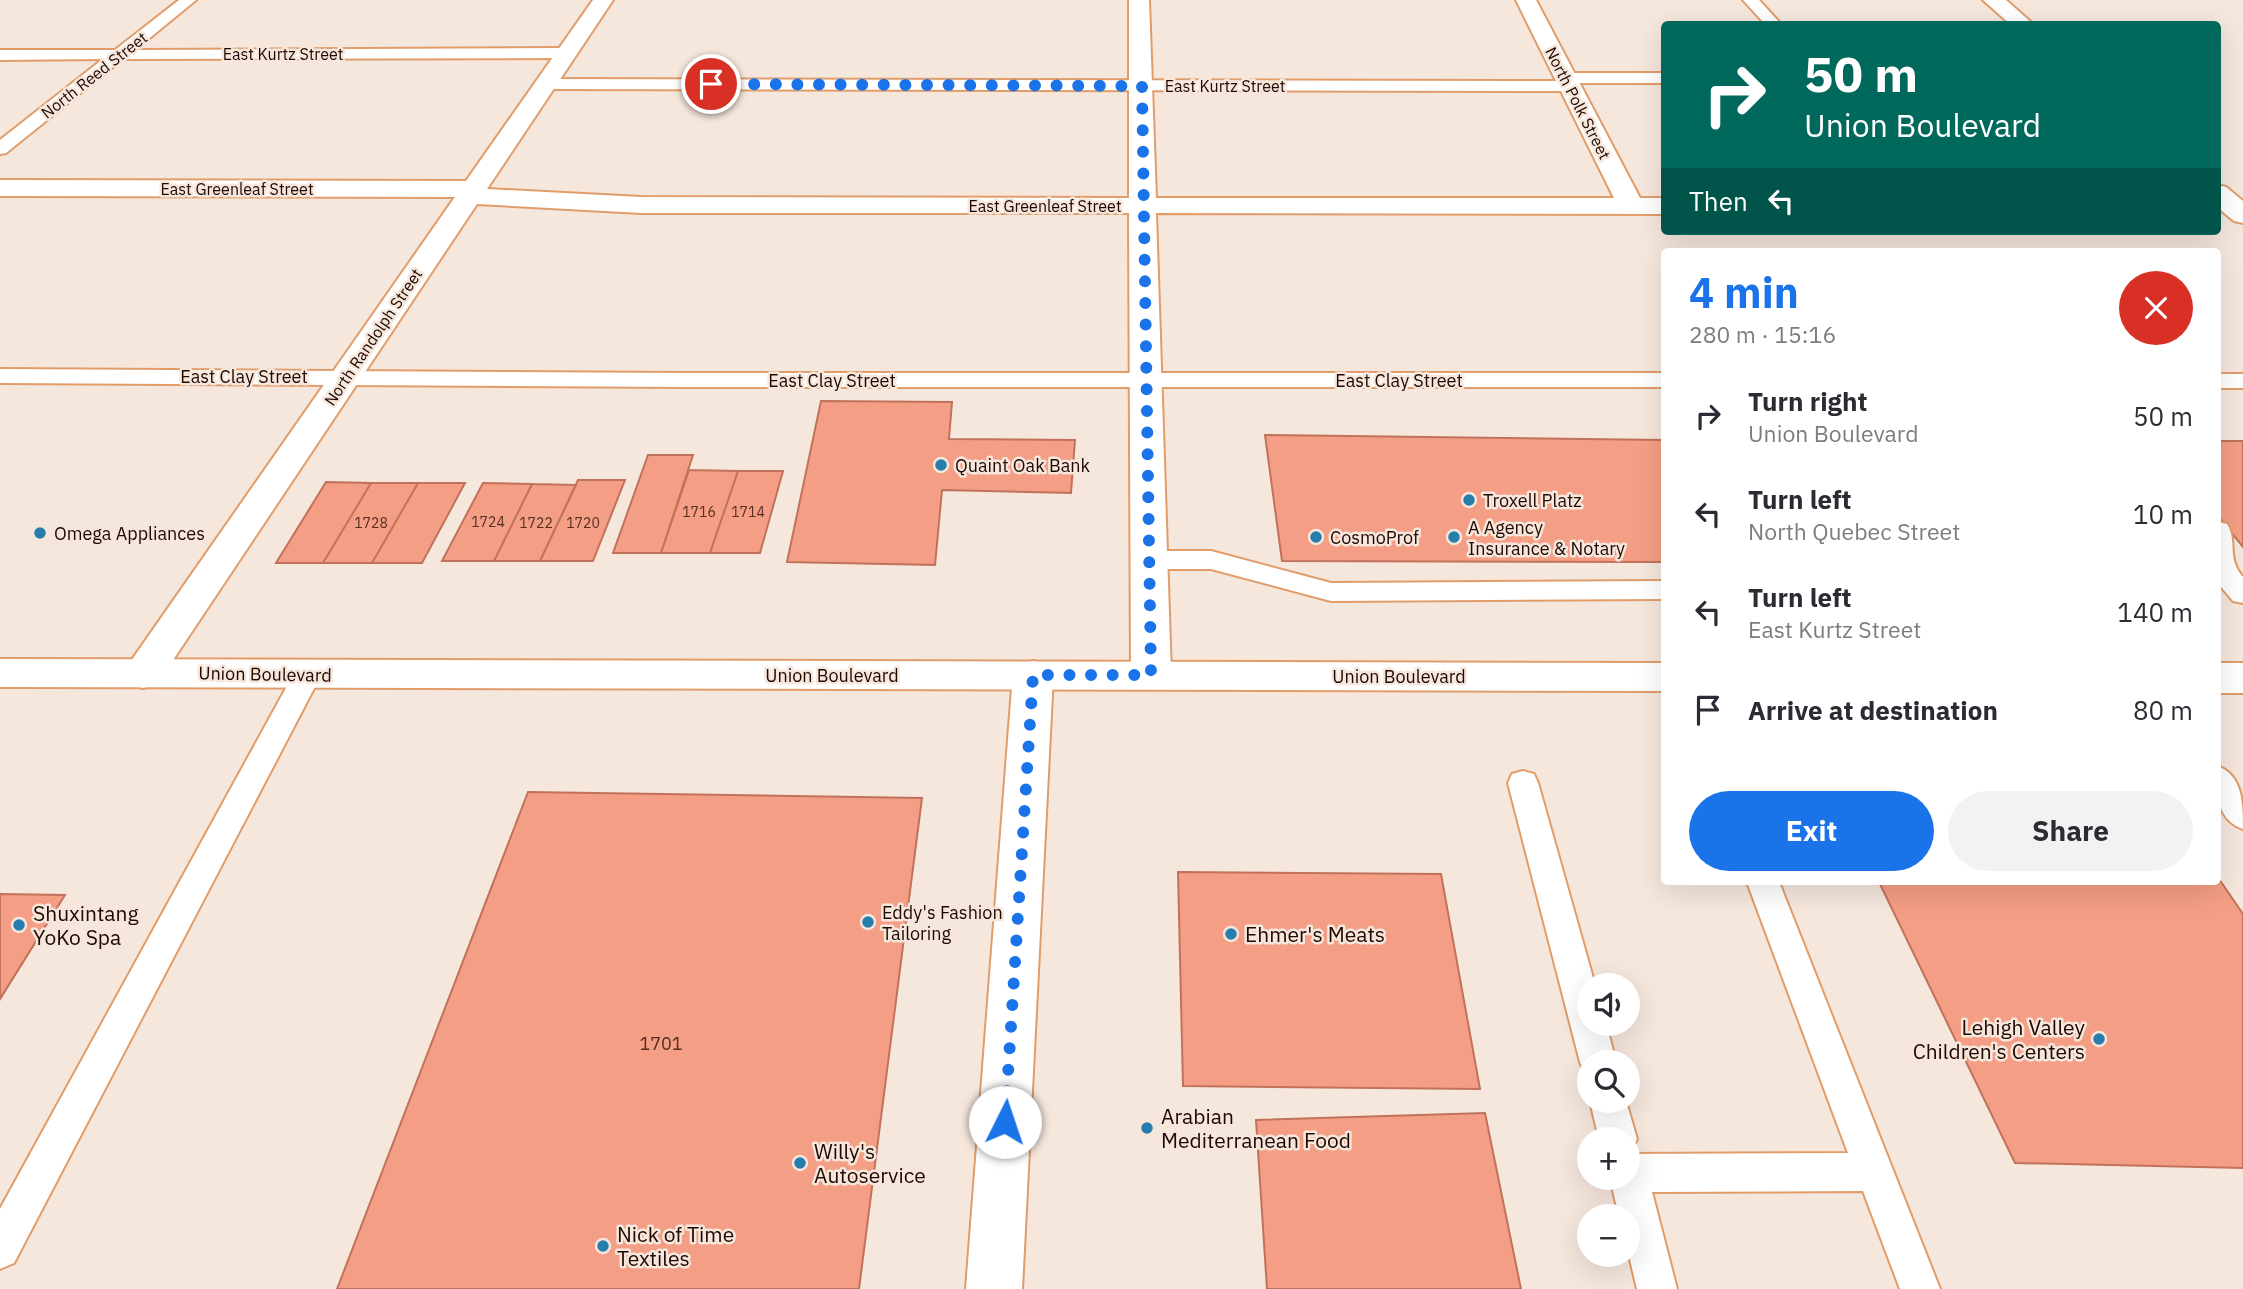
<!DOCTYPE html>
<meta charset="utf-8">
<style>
:root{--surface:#fff;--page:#f2f2f3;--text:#2b2b33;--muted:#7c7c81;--accent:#1a73e8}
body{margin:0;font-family:"IBM Plex Sans",sans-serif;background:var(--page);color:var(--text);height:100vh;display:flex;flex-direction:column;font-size:26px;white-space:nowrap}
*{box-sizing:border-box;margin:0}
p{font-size:23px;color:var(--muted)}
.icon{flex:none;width:38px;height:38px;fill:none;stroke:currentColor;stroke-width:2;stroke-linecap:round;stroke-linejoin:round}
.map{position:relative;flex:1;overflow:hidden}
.drawer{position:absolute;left:1661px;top:248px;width:560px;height:637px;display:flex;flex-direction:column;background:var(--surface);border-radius:7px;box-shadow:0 7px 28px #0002}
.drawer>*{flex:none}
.hud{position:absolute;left:1661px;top:21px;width:560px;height:214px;border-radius:7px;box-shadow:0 7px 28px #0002;background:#00695c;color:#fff;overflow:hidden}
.fabs{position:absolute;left:1577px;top:973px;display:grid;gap:14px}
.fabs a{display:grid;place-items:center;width:63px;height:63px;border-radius:50%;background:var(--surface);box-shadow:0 7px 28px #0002;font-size:35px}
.pin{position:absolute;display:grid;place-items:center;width:60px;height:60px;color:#fff;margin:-30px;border:4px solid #fff;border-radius:50%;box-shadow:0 2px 7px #0007}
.me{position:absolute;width:77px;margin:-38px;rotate:4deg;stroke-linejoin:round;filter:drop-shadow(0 0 5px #0008)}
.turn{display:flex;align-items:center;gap:24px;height:147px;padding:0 28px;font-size:32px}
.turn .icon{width:91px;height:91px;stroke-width:2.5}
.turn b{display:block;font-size:49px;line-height:60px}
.then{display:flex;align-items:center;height:66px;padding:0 28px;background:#0003;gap:14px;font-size:26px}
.round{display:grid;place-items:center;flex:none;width:74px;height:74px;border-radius:37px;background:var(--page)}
.headline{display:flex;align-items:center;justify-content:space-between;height:119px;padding:0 28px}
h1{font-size:42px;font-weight:700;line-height:52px;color:var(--accent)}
.primary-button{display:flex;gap:14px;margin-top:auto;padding:14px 28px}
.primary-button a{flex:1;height:80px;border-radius:42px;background:var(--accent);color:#fff;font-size:28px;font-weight:700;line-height:80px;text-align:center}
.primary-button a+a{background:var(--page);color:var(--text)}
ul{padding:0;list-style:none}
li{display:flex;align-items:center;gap:21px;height:98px;padding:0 28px}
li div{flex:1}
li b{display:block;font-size:26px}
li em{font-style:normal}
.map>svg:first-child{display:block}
.building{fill:#f49e85;stroke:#c0725b;stroke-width:2}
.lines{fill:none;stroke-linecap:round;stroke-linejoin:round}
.lane-casing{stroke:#e09d6a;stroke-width:4}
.street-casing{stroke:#e09d6a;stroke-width:4}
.primary-casing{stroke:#e09d6a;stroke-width:4}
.lane{fill:#fff;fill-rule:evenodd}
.street{fill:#fff;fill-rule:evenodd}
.primary{fill:#fff;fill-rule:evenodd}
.route{stroke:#1a73e8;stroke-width:12;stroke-dasharray:0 21.6}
.poi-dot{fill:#277ead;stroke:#f6e7dd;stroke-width:2.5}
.labels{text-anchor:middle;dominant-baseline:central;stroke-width:5;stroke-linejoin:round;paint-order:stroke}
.number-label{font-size:14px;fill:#552e21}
.far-street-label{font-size:16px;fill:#200800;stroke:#f6e7dd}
.street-label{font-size:18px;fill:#200800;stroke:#f6e7dd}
.poi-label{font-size:18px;fill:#200800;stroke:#f6e7dd;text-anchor:start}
.near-number-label{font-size:18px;fill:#552e21}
.near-poi-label{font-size:21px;fill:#200800;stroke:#f6e7dd;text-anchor:start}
</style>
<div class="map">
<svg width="2243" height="1289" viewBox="0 0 2243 1289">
<rect width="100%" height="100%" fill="#f6e7dd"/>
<path class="building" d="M821,401l131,1 -3,37 126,1 -4,53 -129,-3 -7,75 -148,-3z
M1265,435l399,5v122l-382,-1z
M2217,441h26v106l-26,-32z
M648,455h45l-32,98h-48z
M689,470l49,1 -28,82h-49z
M738,471h45l-23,82h-50z
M578,480h47l-32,81h-53z
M326,482l45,1 -48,80h-47z
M371,483h47l-46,80h-49z
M418,483h47l-43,80h-50z
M483,483l49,1 -38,77h-52z
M532,484l44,1 -36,76h-46z
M528,792l394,6 -63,491h-522z
M1178,872l263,2 39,215 -297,-3z
M2217,876l26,38v254l-228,-5 -136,-281h338z
M0,894l65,1 -65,104z
M1485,1113l36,176h-254l-11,-169z"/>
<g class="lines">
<defs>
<path id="lane" d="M179,0h17l-61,50 431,-2 8,5 -8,5 -443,1 -117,94 -6,1v-14l103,-81 -103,1v-10h115z
M1743,0h16l22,24h-16z
M1566,73h98v10h-88l2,3 -2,4 -6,1 -1025,-2 -8,-5 8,-5 1015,2 -2,-3 2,-4z
M0,369l686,4h978v14h-978l-686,-4z
M2217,374h26v14h-26z
M2218,522l9,2c11,18 -1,34 16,53v26l-10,-2 -16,-19z
M1149,551h62l120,32 333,-2v18l-333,2 -120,-32h-62l-9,-3 -4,-6 4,-6z
M307,664l10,4 4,7 -307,588 -14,6v-60l297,-541z
M2217,766c26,9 26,38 26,63 -28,-10 -26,-38 -26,-63z
M1523,771l11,3 4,9 57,202h-6v39h17l10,38h-27v14l-4,-2 -5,-12 -72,-279 4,-9z
M1747,882h32l161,407h-40l-37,-98 -211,1 25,97h-40l-9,-38v-35h-9l-9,-38h18v-24l220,-1z
M1590,1101h36l11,38 -6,13 -3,2v-15h-29z"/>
<path id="street" d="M593,0h20l-126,189 154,8 488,1v-198h20l7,198h458l-98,-198h20l104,198h24v16l-508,-1 15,462 -6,10 -14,4 -14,-4 -6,-10 -2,-462h-488l-164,-9 -320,480 -14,4 -14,-4 -6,-10 6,-10 326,-467 -455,-1v-16l466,1z
M1983,0h23l27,24h-23z
M2217,185l9,2 17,14v22l-9,-2 -17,-14z
M1033,661l14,4 6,10 -31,614h-56l47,-614 6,-10z"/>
<path id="primary" d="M0,659l1664,4v28l-1664,-4z
M2217,663h26v30h-26z"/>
</defs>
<use href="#lane" class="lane-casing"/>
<use href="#street" class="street-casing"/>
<use href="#primary" class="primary-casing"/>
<use href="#lane" class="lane"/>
<use href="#street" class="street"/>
<use href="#primary" class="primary"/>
</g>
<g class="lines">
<path class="route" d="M711,84l431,2 9,589h-118l-28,447"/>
</g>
<g class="poi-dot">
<circle cx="941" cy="465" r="7"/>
<circle cx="1469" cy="500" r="7"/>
<circle cx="40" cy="533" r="7"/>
<circle cx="1316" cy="537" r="7"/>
<circle cx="1454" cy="537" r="7"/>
<circle cx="868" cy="922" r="7"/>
<circle cx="19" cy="925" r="7"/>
<circle cx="1231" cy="934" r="7"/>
<circle cx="2099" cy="1039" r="7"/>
<circle cx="1147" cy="1128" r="7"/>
<circle cx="800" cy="1163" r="7"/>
<circle cx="603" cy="1246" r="7"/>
</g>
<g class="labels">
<g class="number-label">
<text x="699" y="512">1716</text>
<text x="748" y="512">1714</text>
<text x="488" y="522">1724</text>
<text x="371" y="523">1728</text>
<text x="536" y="523">1722</text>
<text x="583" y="523">1720</text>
</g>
<g class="far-street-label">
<text x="283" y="54">East Kurtz Street</text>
<text transform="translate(94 75) rotate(-38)">North Reed Street</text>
<text x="1225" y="86">East Kurtz Street</text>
<text transform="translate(1578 103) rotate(63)">North Polk Street</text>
<text x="237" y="189">East Greenleaf Street</text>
<text x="1045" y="206">East Greenleaf Street</text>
<text transform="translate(373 337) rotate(-56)">North Randolph Street</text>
</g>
<g class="street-label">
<text x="244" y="376">East Clay Street</text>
<text x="832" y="380">East Clay Street</text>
<text x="1399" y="380">East Clay Street</text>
<text transform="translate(265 674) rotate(1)">Union Boulevard</text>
<text x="832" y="675">Union Boulevard</text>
<text x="1399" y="676">Union Boulevard</text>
</g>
<g class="poi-label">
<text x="955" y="465">Quaint Oak Bank</text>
<text x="1483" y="500">Troxell Platz</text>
<text x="1468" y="527">A Agency<tspan x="1468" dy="21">Insurance &amp; Notary</tspan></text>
<text x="54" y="533">Omega Appliances</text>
<text x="1330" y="537">CosmoProf</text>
<text x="882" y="912">Eddy's Fashion<tspan x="882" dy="21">Tailoring</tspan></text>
</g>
<g class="near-number-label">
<text x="661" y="1043">1701</text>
</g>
<g class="near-poi-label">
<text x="33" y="913">Shuxintang<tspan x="33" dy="24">YoKo Spa</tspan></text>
<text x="1245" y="934">Ehmer's Meats</text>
<text x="2085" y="1027" text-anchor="end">Lehigh Valley<tspan x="2085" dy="24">Children's Centers</tspan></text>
<text x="1161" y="1116">Arabian<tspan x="1161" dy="24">Mediterranean Food</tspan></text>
<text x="814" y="1151">Willy's<tspan x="814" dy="24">Autoservice</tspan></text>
<text x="617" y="1234">Nick of Time<tspan x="617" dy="24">Textiles</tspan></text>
</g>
</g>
</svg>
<div class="fabs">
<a><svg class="icon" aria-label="sound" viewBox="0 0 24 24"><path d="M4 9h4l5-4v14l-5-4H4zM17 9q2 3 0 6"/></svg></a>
<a><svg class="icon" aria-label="search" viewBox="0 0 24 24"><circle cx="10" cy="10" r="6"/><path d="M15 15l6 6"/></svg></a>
<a>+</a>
<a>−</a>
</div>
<div class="pin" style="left:711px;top:84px;background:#d93025"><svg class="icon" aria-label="arrive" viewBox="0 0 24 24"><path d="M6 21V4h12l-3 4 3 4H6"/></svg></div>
<svg class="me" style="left:1005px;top:1122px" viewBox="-20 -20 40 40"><circle r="19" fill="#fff"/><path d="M0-13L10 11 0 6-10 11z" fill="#1a73e8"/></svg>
<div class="hud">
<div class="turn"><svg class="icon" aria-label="right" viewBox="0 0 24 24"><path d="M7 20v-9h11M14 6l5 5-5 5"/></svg><div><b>50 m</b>Union Boulevard</div></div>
<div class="then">Then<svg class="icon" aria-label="left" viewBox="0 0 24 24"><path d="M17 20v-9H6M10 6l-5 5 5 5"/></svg></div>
</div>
<section class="drawer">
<div class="headline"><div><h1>4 min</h1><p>280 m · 15:16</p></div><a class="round" style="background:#d93025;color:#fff"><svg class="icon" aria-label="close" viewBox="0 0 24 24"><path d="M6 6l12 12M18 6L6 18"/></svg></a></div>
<ul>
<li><svg class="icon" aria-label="right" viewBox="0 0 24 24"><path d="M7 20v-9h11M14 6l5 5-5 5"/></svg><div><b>Turn right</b><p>Union Boulevard</p></div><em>50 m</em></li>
<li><svg class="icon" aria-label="left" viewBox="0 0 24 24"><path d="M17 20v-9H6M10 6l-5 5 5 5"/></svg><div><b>Turn left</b><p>North Quebec Street</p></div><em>10 m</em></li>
<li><svg class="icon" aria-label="left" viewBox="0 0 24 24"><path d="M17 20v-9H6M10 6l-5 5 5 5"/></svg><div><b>Turn left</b><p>East Kurtz Street</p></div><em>140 m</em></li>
<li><svg class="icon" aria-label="arrive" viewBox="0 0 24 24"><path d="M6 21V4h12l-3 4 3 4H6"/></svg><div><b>Arrive at destination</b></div><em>80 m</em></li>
</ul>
<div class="primary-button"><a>Exit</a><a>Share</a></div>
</section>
</div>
